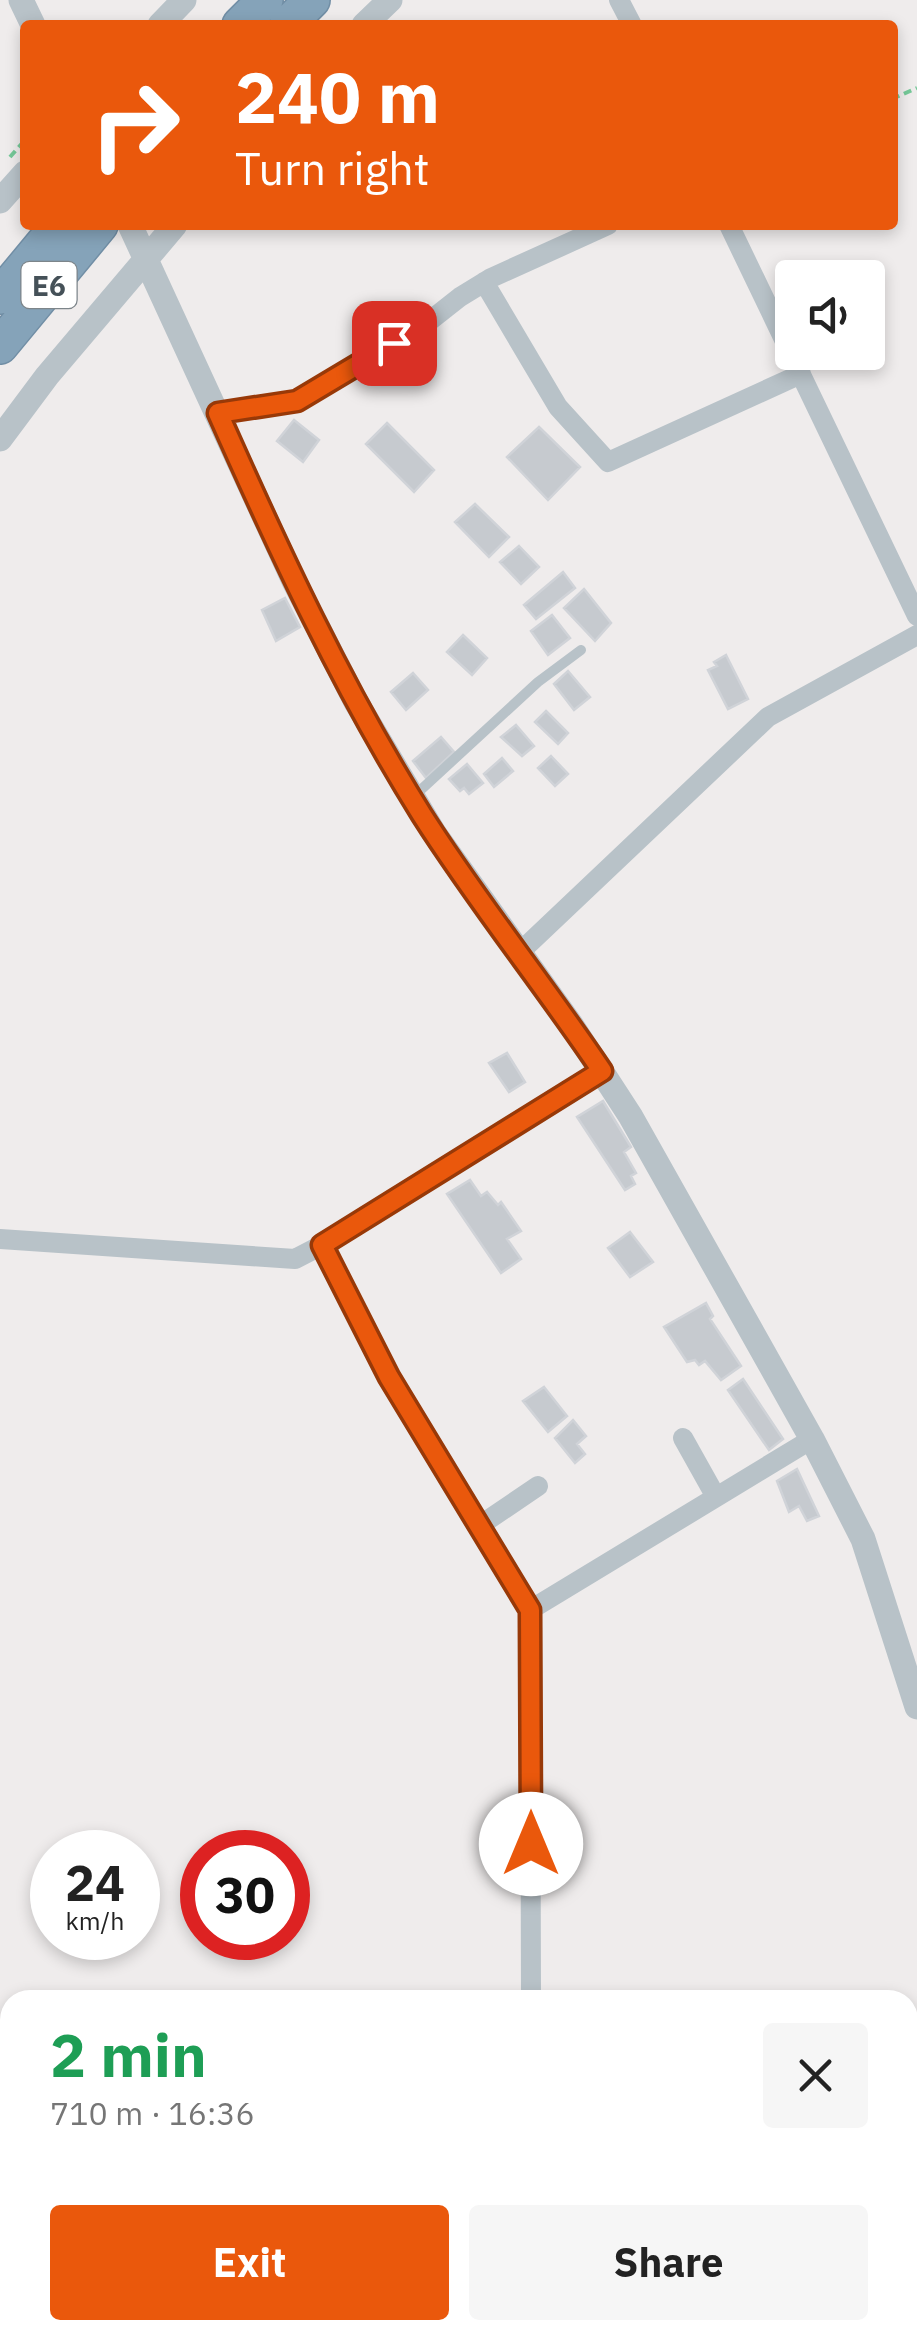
<!DOCTYPE html>
<meta charset="utf-8">
<style>
:root{--surface:#fff;--page:#f6f6f6;--text:#222;--muted:#767676;--accent:#ea580c}
body{margin:0;font-family:"IBM Plex Sans",sans-serif;background:var(--page);color:var(--text);height:100vh;display:flex;flex-direction:column;font-size:38px;white-space:nowrap}
*{box-sizing:border-box;margin:0}
p{font-size:32px;color:var(--muted)}
.icon{flex:none;width:55px;height:55px;fill:none;stroke:currentColor;stroke-width:2;stroke-linecap:round;stroke-linejoin:round}
.map{position:relative;flex:1;overflow:hidden}
.side{position:absolute;left:0px;top:1990px;width:918px;height:350px;display:flex;flex-direction:column;background:var(--surface);border-radius:30px 30px 0 0;box-shadow:0 5px 15px #0003}
.side>*{flex:none}
.hud{position:absolute;left:20px;top:20px;width:878px;height:210px;border-radius:10px;box-shadow:0 5px 15px #0003;background:#ea580c;color:#fff;overflow:hidden}
.buttons{position:absolute;left:775px;top:260px;display:grid;gap:20px}
.buttons a{display:grid;place-items:center;width:110px;height:110px;border-radius:10px;background:var(--surface);box-shadow:0 5px 15px #0003;font-size:50px}
.speed{position:absolute;left:30px;top:1830px;display:flex;gap:20px;font-size:50px;font-weight:700;text-align:center}
.speed>*{display:grid;place-content:center;width:130px;height:130px;border-radius:50%;background:var(--surface);box-shadow:0 5px 15px #0003;line-height:1}
.speed small{font-size:25px;font-weight:400}
.speed .limit{border:15px solid #d22;background:#fff;color:#111}
.pin{position:absolute;display:grid;place-items:center;width:85px;height:85px;color:#fff;margin:-42px;border-radius:20px;box-shadow:0 5px 15px #0006}
.me{position:absolute;width:110px;margin:-55px;rotate:0deg;stroke-linejoin:round;filter:drop-shadow(0 0 8px #0008)}
.turn{display:flex;align-items:center;gap:35px;height:210px;padding:0 50px;font-size:45px}
.turn .icon{width:130px;height:130px;stroke-width:2.5}
.turn b{display:block;font-size:70px;line-height:85px}
.round{display:grid;place-items:center;flex:none;width:105px;height:105px;border-radius:10px;background:var(--page)}
.overview{display:flex;align-items:center;justify-content:space-between;height:170px;padding:0 50px}
h1{font-size:60px;font-weight:700;line-height:75px;color:#1e9e55}
.cta{display:flex;gap:20px;margin-top:auto;padding:20px 50px}
.cta a{flex:1;height:115px;border-radius:10px;background:var(--accent);color:#fff;font-size:40px;font-weight:700;line-height:115px;text-align:center}
.cta a+a{background:var(--page);color:var(--text)}
.map>svg:first-child{display:block}
.building{fill:#c6cacf;stroke:#d0d3d8;stroke-width:2.5}
.lines{fill:none;stroke-linecap:round;stroke-linejoin:round}
.motorway-casing{stroke:#718ea5;stroke-width:38}
.path{stroke:#75c898;stroke-width:4;stroke-dasharray:8 5;stroke-linecap:butt}
.service{stroke:#b8c2c8;stroke-width:10}
.minor{stroke:#b8c2c8;stroke-width:20}
.tertiary{stroke:#b8c2c8;stroke-width:25}
.motorway{stroke:#85a3b9;stroke-width:35}
.route-casing{stroke:#983908;stroke-width:25}
.route{stroke:#ea580c;stroke-width:18}
.labels{text-anchor:middle;dominant-baseline:central;stroke-width:8;stroke-linejoin:round;paint-order:stroke}
.shield{fill:#fff;stroke:#7d858a;stroke-width:2.5}
.shield-label{font-size:28px;font-weight:bold;fill:#455158}
</style>
<div class="map">
<svg width="917" height="2340" viewBox="0 0 917 2340">
<rect width="100%" height="100%" fill="#efecec"/>
<path class="building" d="M294,420l25,20 -16,22 -26,-21z
M387,423l47,47 -20,22 -48,-48z
M539,427l41,40 -32,33 -41,-43z
M475,504l34,33 -20,20 -34,-35z
M519,546l20,21 -18,17 -21,-22z
M563,572l12,16 -39,31 -12,-14z
M584,589l27,34 -16,18 -31,-33z
M285,598l15,29 -24,14 -14,-31z
M552,615l18,23 -22,17 -17,-24z
M463,635l24,23 -15,17 -25,-23z
M726,655l22,44 -20,10 -20,-39 9,-4 -3,-4z
M568,671l22,26 -16,13 -20,-26z
M413,673l15,17 -22,20 -15,-18z
M546,711l22,22 -10,11 -23,-22z
M516,725l18,21 -12,10 -21,-19z
M441,737l13,15 -28,26 -13,-17z
M551,756l17,18 -13,12 -17,-18z
M502,758l11,13 -19,16 -10,-13z
M467,764l16,19 -14,11 -5,-6 -4,3 -11,-12z
M507,1053l18,29 -16,10 -20,-29z
M603,1101l28,46 -7,5 12,21 -5,3 4,8 -10,6 -48,-73z
M470,1180l11,16 6,-4 11,13 3,-3 20,29 -14,8 14,20 -20,14 -54,-79z
M630,1232l23,30 -23,15 -22,-29z
M706,1303l7,13 -3,3 31,47 -20,14 -16,-19 -6,4 -4,-5 -8,2 -23,-35z
M743,1379l40,60 -14,11 -41,-60z
M544,1387l23,29 -19,16 -25,-31z
M573,1420l13,16 -9,8 8,10 -10,9 -20,-25z
M797,1469l22,47 -12,5 -8,-15 -10,6 -12,-31z"/>
<g class="lines">
<defs>
<path id="motorway" d="M240,25l25,-25
M287,25l25,-25
M0,296l59,-71
M0,346l100,-121"/>
</defs>
<use href="#motorway" class="motorway-casing"/>
<path class="path" d="M892,99l25,-11
M10,157l15,-17"/>
<path class="service" d="M413,797l125,-115 43,-32"/>
<path class="minor" d="M619,0l13,25
M729,225l188,391
M484,282l74,125 50,55 193,-88
M217,413l80,-12 130,-78 33,-26 31,-19 117,-53
M519,953l249,-236 149,-82
M603,1071l-281,174 67,132 141,233 282,-171
M0,1239l295,20 27,-14
M683,1438l33,59
M479,1526l59,-40
M530,1610l1,390"/>
<path class="tertiary" d="M21,0l12,25
M160,25l24,-25
M364,25l26,-25
M0,201l25,-28
M130,225l164,356 62,121 78,131 138,193 59,91 181,322 51,100 54,168
M0,439l47,-63 128,-151
M908,2110l9,-1
M0,2113h10"/>
<use href="#motorway" class="motorway"/>
</g>
<g class="lines">
<defs>
<path id="route" d="M394,343l-97,58 -79,12c61,138 124,274 204,402 56,88 122,170 180,256l-280,174 67,132 141,233 1,234"/>
</defs>
<use href="#route" class="route-casing"/>
<use href="#route" class="route"/>
</g>
<g class="labels">
<rect class="shield" x="21.5" y="262" width="55" height="46" rx="8"/>
<g class="shield-label">
<text x="49" y="285">E6</text>
</g>
</g>
</svg>
<div class="buttons">
<a><svg class="icon" aria-label="sound" viewBox="0 0 24 24"><path d="M4 9h4l5-4v14l-5-4H4zM17 9q2 3 0 6"/></svg></a>
</div>
<div class="speed"><div>24<small>km/h</small></div><div class="limit">30</div></div>
<div class="pin" style="left:394px;top:343px;background:#d93025"><svg class="icon" aria-label="arrive" viewBox="0 0 24 24"><path d="M6 21V4h12l-3 4 3 4H6"/></svg></div>
<svg class="me" style="left:531px;top:1844px" viewBox="-20 -20 40 40"><circle r="19" fill="#fff"/><path d="M0-13L10 11 0 6-10 11z" fill="#ea580c"/></svg>
<div class="hud">
<div class="turn"><svg class="icon" aria-label="right" viewBox="0 0 24 24"><path d="M7 20v-9h11M14 6l5 5-5 5"/></svg><div><b>240 m</b>Turn right</div></div>
</div>
<section class="side">
<div class="overview"><div><h1>2 min</h1><p>710 m · 16:36</p></div><a class="round"><svg class="icon" aria-label="close" viewBox="0 0 24 24"><path d="M6 6l12 12M18 6L6 18"/></svg></a></div>
<div class="cta"><a>Exit</a><a>Share</a></div>
</section>
</div>
